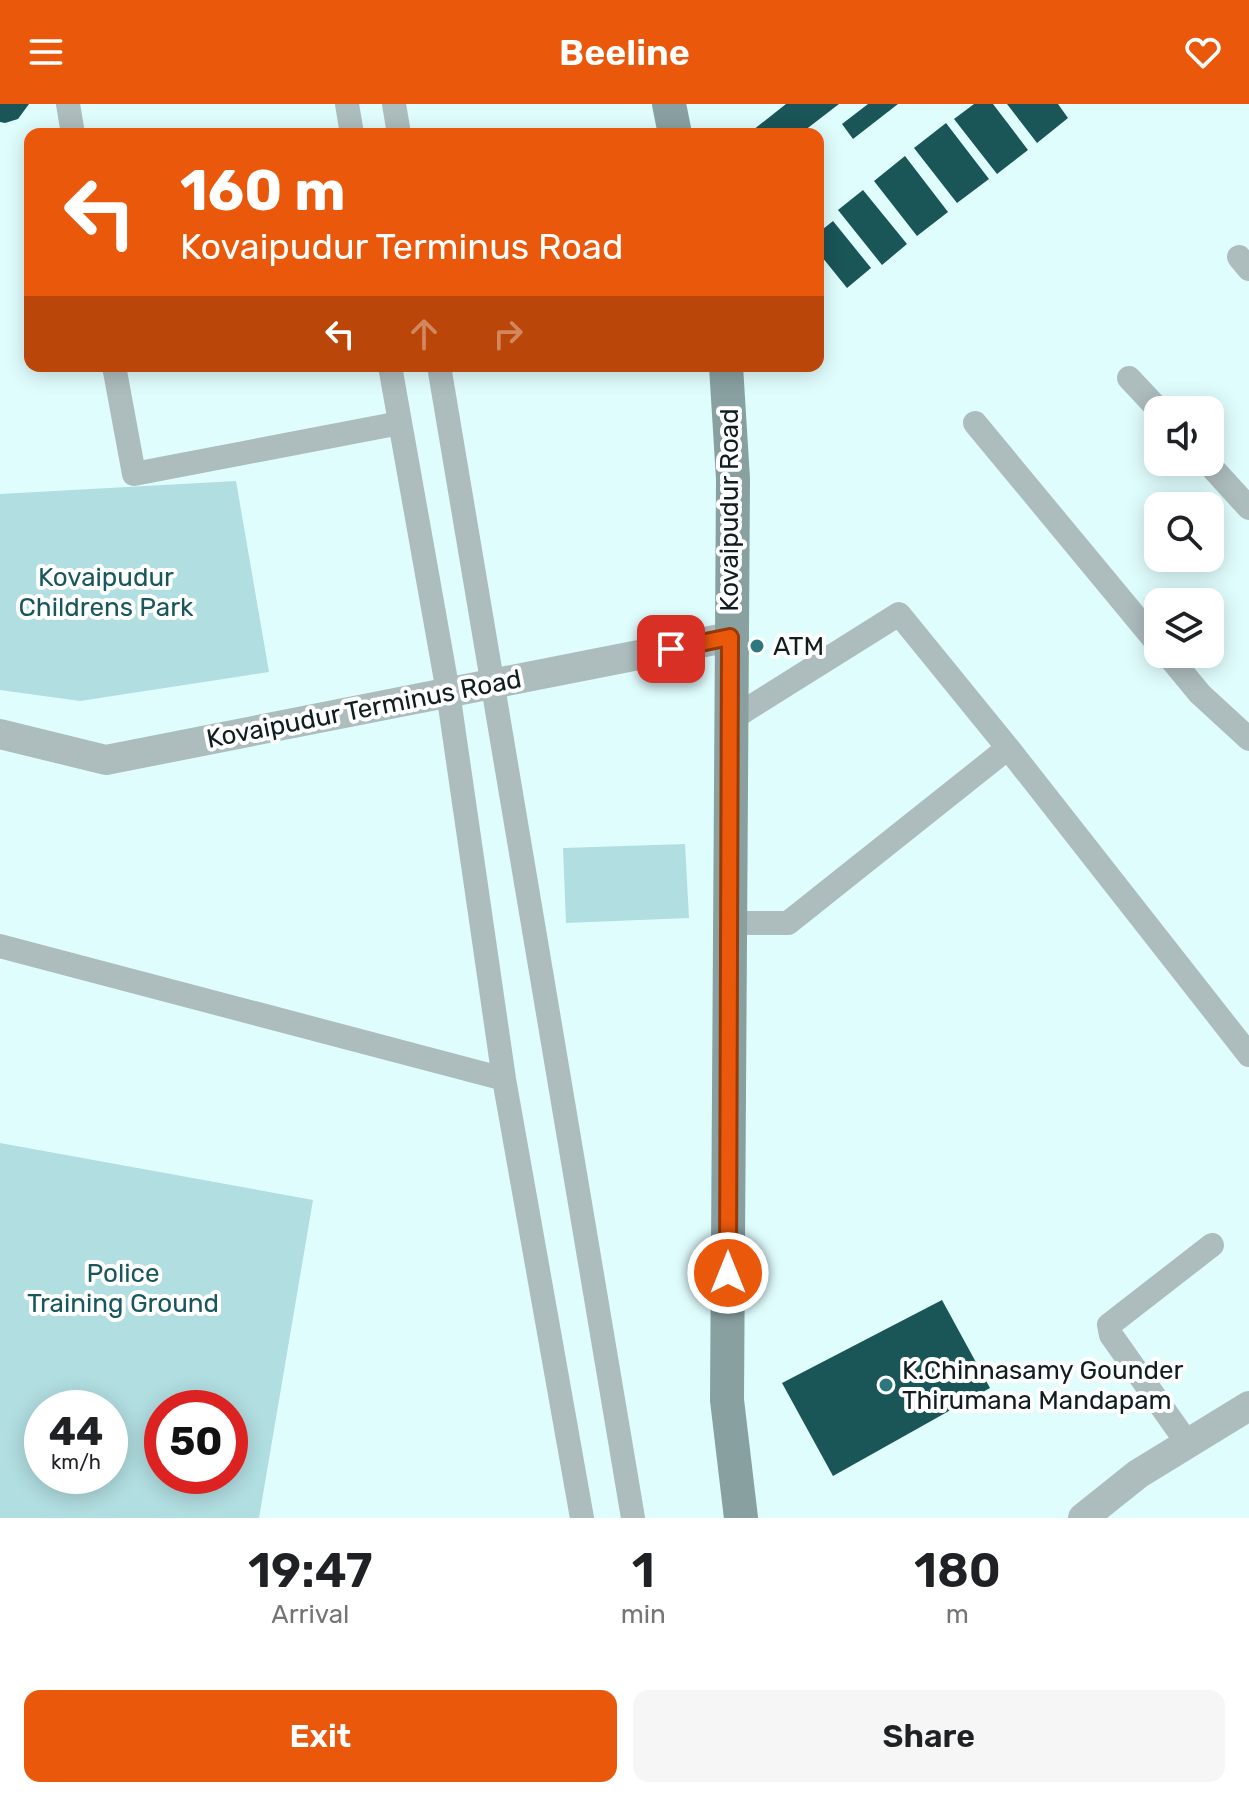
<!DOCTYPE html>
<style>
:root{--surface:#fff;--page:#f6f6f6;--text:#202124;--muted:#757577;--accent:#ea580c}
body{margin:0;font-family:Rubik,sans-serif;background:var(--page);color:var(--text);height:100vh;display:flex;flex-direction:column;font-size:30px;white-space:nowrap}
*{box-sizing:border-box;margin:0}
p{font-size:26px;color:var(--muted)}
.icon{flex:none;width:44px;height:44px;fill:none;stroke:currentColor;stroke-width:2;stroke-linecap:round;stroke-linejoin:round}
.map{position:relative;height:1414px;overflow:hidden}
.panel{display:flex;flex-direction:column;background:var(--surface);flex:1}
.panel>*{flex:none}
.top-card{position:absolute;left:24px;top:24px;width:800px;height:244px;border-radius:16px;box-shadow:0 4px 20px #0003;background:#ea580c;color:#fff;overflow:hidden}
.fabs{position:absolute;left:1144px;top:292px;display:grid;gap:16px}
.fabs a{display:grid;place-items:center;width:80px;height:80px;border-radius:16px;background:var(--surface);box-shadow:0 4px 20px #0003;font-size:40px}
.speed{position:absolute;left:24px;top:1286px;display:flex;gap:16px;font-size:40px;font-weight:700;text-align:center}
.speed>*{display:grid;place-content:center;width:104px;height:104px;border-radius:50%;background:var(--surface);box-shadow:0 4px 20px #0003;line-height:1}
.speed small{font-size:20px;font-weight:400}
.speed .limit{border:12px solid #d22;background:#fff;color:#111}
.pin{position:absolute;display:grid;place-items:center;width:68px;height:68px;color:#fff;margin:-34px;border-radius:16px;box-shadow:0 4px 12px #0006}
.me{position:absolute;width:88px;margin:-44px;rotate:0deg;stroke-linejoin:round;filter:drop-shadow(0 0 6px #0008)}
.turn{display:flex;align-items:center;gap:28px;height:168px;padding:0 24px;font-size:36px}
.turn .icon{width:104px;height:104px;stroke-width:2.5}
.turn b{display:block;font-size:56px;line-height:68px}
.lanes{display:flex;align-items:center;height:76px;padding:0 24px;background:#0003;justify-content:center;gap:40px;direction:ltr}
.lanes .off{opacity:.35}
.eta{display:flex;justify-content:space-evenly;align-items:center;height:136px;text-align:center}
.eta b{font-size:48px;font-weight:600;line-height:56px}
.button{display:flex;gap:16px;margin-top:auto;padding:16px 24px}
.button a{flex:1;height:92px;border-radius:16px;background:var(--accent);color:#fff;font-size:32px;font-weight:600;line-height:92px;text-align:center}
.button a+a{background:var(--page);color:var(--text)}
header{display:flex;justify-content:space-between;align-items:center;height:104px;padding:0 24px;background:var(--accent);color:#fff;font-size:36px;font-weight:600}
.map>svg:first-child{display:block}
.green{fill:#b1dee1;fill-rule:evenodd}
.building{fill:#1a5558}
.lines{fill:none;stroke-linecap:round;stroke-linejoin:round}
.minor{stroke:#adbcbd;stroke-width:24}
.tertiary{stroke:#adbcbd;stroke-width:30}
.secondary{stroke:#89a0a1;stroke-width:34}
.route-casing{stroke:#983908;stroke-width:20}
.route{stroke:#ea580c;stroke-width:14}
.poi-dot{fill:#2e777c;stroke:#fff;stroke-width:3}
.labels{text-anchor:middle;dominant-baseline:central;stroke-width:8;stroke-linejoin:round;paint-order:stroke}
.street-label{font-size:26px;fill:#111e1f;stroke:#fff}
.park-label{font-size:26px;fill:#18575c;stroke:#fff}
.poi-label{font-size:26px;fill:#111e1f;stroke:#fff;text-anchor:start}
</style>
<header><svg class="icon" aria-label="menu" viewBox="0 0 24 24"><path d="M4 6h16M4 12h16M4 18h16"/></svg>Beeline<svg class="icon" aria-label="heart" viewBox="0 0 24 24"><path d="M12 20l-8-8c-3-5 5-10 8-4 3-6 11-1 8 4z"/></svg></header>
<div class="map">
<svg width="1249" height="1414" viewBox="0 0 1249 1414">
<rect width="100%" height="100%" fill="#e0fdfe"/>
<path class="green" d="M236,377l33,191 -189,29 -80,-11v-196z
M685,740l4,74 -123,5 -3,-75z
M0,1039l313,57 -54,318h-259zM42,1304h68v68h-68zM162,1304h68v68h-68z"/>
<path class="building" d="M0,0h29l-11,15 -13,4 -5,-1z
M786,0h53l-39,30h-52z
M868,0h30l-45,35 -11,-15z
M974,0h19l35,46 -31,24 -43,-55z
M1007,0h51l10,14 -31,25z
M946,19l43,56 -32,24 -43,-55z
M905,52l43,56 -31,24 -43,-55z
M863,86l44,54 -25,21 -44,-55z
M833,117l38,47 -24,20 -29,-36v-19z
M942,1196l48,88 -157,88 -51,-93z"/>
<g class="lines">
<path class="minor" d="M68,0l5,30
M347,0l5,30
M394,0l5,30
M1239,153l10,12
M114,262l20,108 266,-51
M390,262l58,326 56,387 78,439
M439,262l194,1152
M1129,274l30,32
M975,319l183,221
M1207,358l42,46
M1167,550l33,40 49,45
M730,616l169,-106 109,134
M729,819h59l220,-175 241,307
M0,842l504,133
M1188,1340l-77,-109 -2,-10 103,-80"/>
<path class="tertiary" d="M0,630l106,26 624,-123
M1083,1414l55,-44 111,-68"/>
<path class="secondary" d="M669,0l6,30
M726,262l7,113 -6,921 14,118"/>
</g>
<g class="lines">
<defs>
<path id="route" d="M671,545l59,-12 -2,636"/>
</defs>
<use href="#route" class="route-casing"/>
<use href="#route" class="route"/>
</g>
<g class="poi-dot">
<circle cx="757" cy="542" r="8"/>
<circle cx="886" cy="1281" r="8"/>
</g>
<g class="labels">
<g class="street-label">
<text transform="translate(729 406) rotate(-90)">Kovaipudur Road</text>
<text transform="translate(364 605) rotate(-11)">Kovaipudur Terminus Road</text>
</g>
<g class="park-label">
<text x="106" y="473">Kovaipudur<tspan x="106" dy="30">Childrens Park</tspan></text>
<text x="123" y="1169">Police<tspan x="123" dy="30">Training Ground</tspan></text>
</g>
<g class="poi-label">
<text x="773" y="542">ATM</text>
<text x="902" y="1266">K.Chinnasamy Gounder<tspan x="902" dy="30">Thirumana Mandapam</tspan></text>
</g>
</g>
</svg>
<div class="fabs">
<a><svg class="icon" aria-label="sound" viewBox="0 0 24 24"><path d="M4 9h4l5-4v14l-5-4H4zM17 9q2 3 0 6"/></svg></a>
<a><svg class="icon" aria-label="search" viewBox="0 0 24 24"><circle cx="10" cy="10" r="6"/><path d="M15 15l6 6"/></svg></a>
<a><svg class="icon" aria-label="layers" viewBox="0 0 24 24"><path d="M12 4l9 5-9 5-9-5zM3 14l9 5 9-5"/></svg></a>
</div>
<div class="speed"><div>44<small>km/h</small></div><div class="limit">50</div></div>
<div class="pin" style="left:671px;top:545px;background:#d93025"><svg class="icon" aria-label="arrive" viewBox="0 0 24 24"><path d="M6 21V4h12l-3 4 3 4H6"/></svg></div>
<svg class="me" style="left:728px;top:1169px" viewBox="-20 -20 40 40"><circle r="17" fill="#ea580c" stroke="#fff" stroke-width="3"/><path d="M0-11L8 9 0 5-8 9z" fill="#fff"/></svg>
<div class="top-card">
<div class="turn"><svg class="icon" aria-label="left" viewBox="0 0 24 24"><path d="M17 20v-9H6M10 6l-5 5 5 5"/></svg><div><b>160 m</b>Kovaipudur Terminus Road</div></div>
<div class="lanes"><svg class="icon" aria-label="left" viewBox="0 0 24 24"><path d="M17 20v-9H6M10 6l-5 5 5 5"/></svg><svg class="icon off" aria-label="ahead" viewBox="0 0 24 24"><path d="M12 20V5M6 11l6-6 6 6"/></svg><svg class="icon off" aria-label="right" viewBox="0 0 24 24"><path d="M7 20v-9h11M14 6l5 5-5 5"/></svg></div>
</div>
</div>
<section class="panel">
<div class="eta">
<div><b>19:47</b><p>Arrival</p></div>
<div><b>1</b><p>min</p></div>
<div><b>180</b><p>m</p></div>
</div>
<div class="button"><a>Exit</a><a>Share</a></div>
</section>
